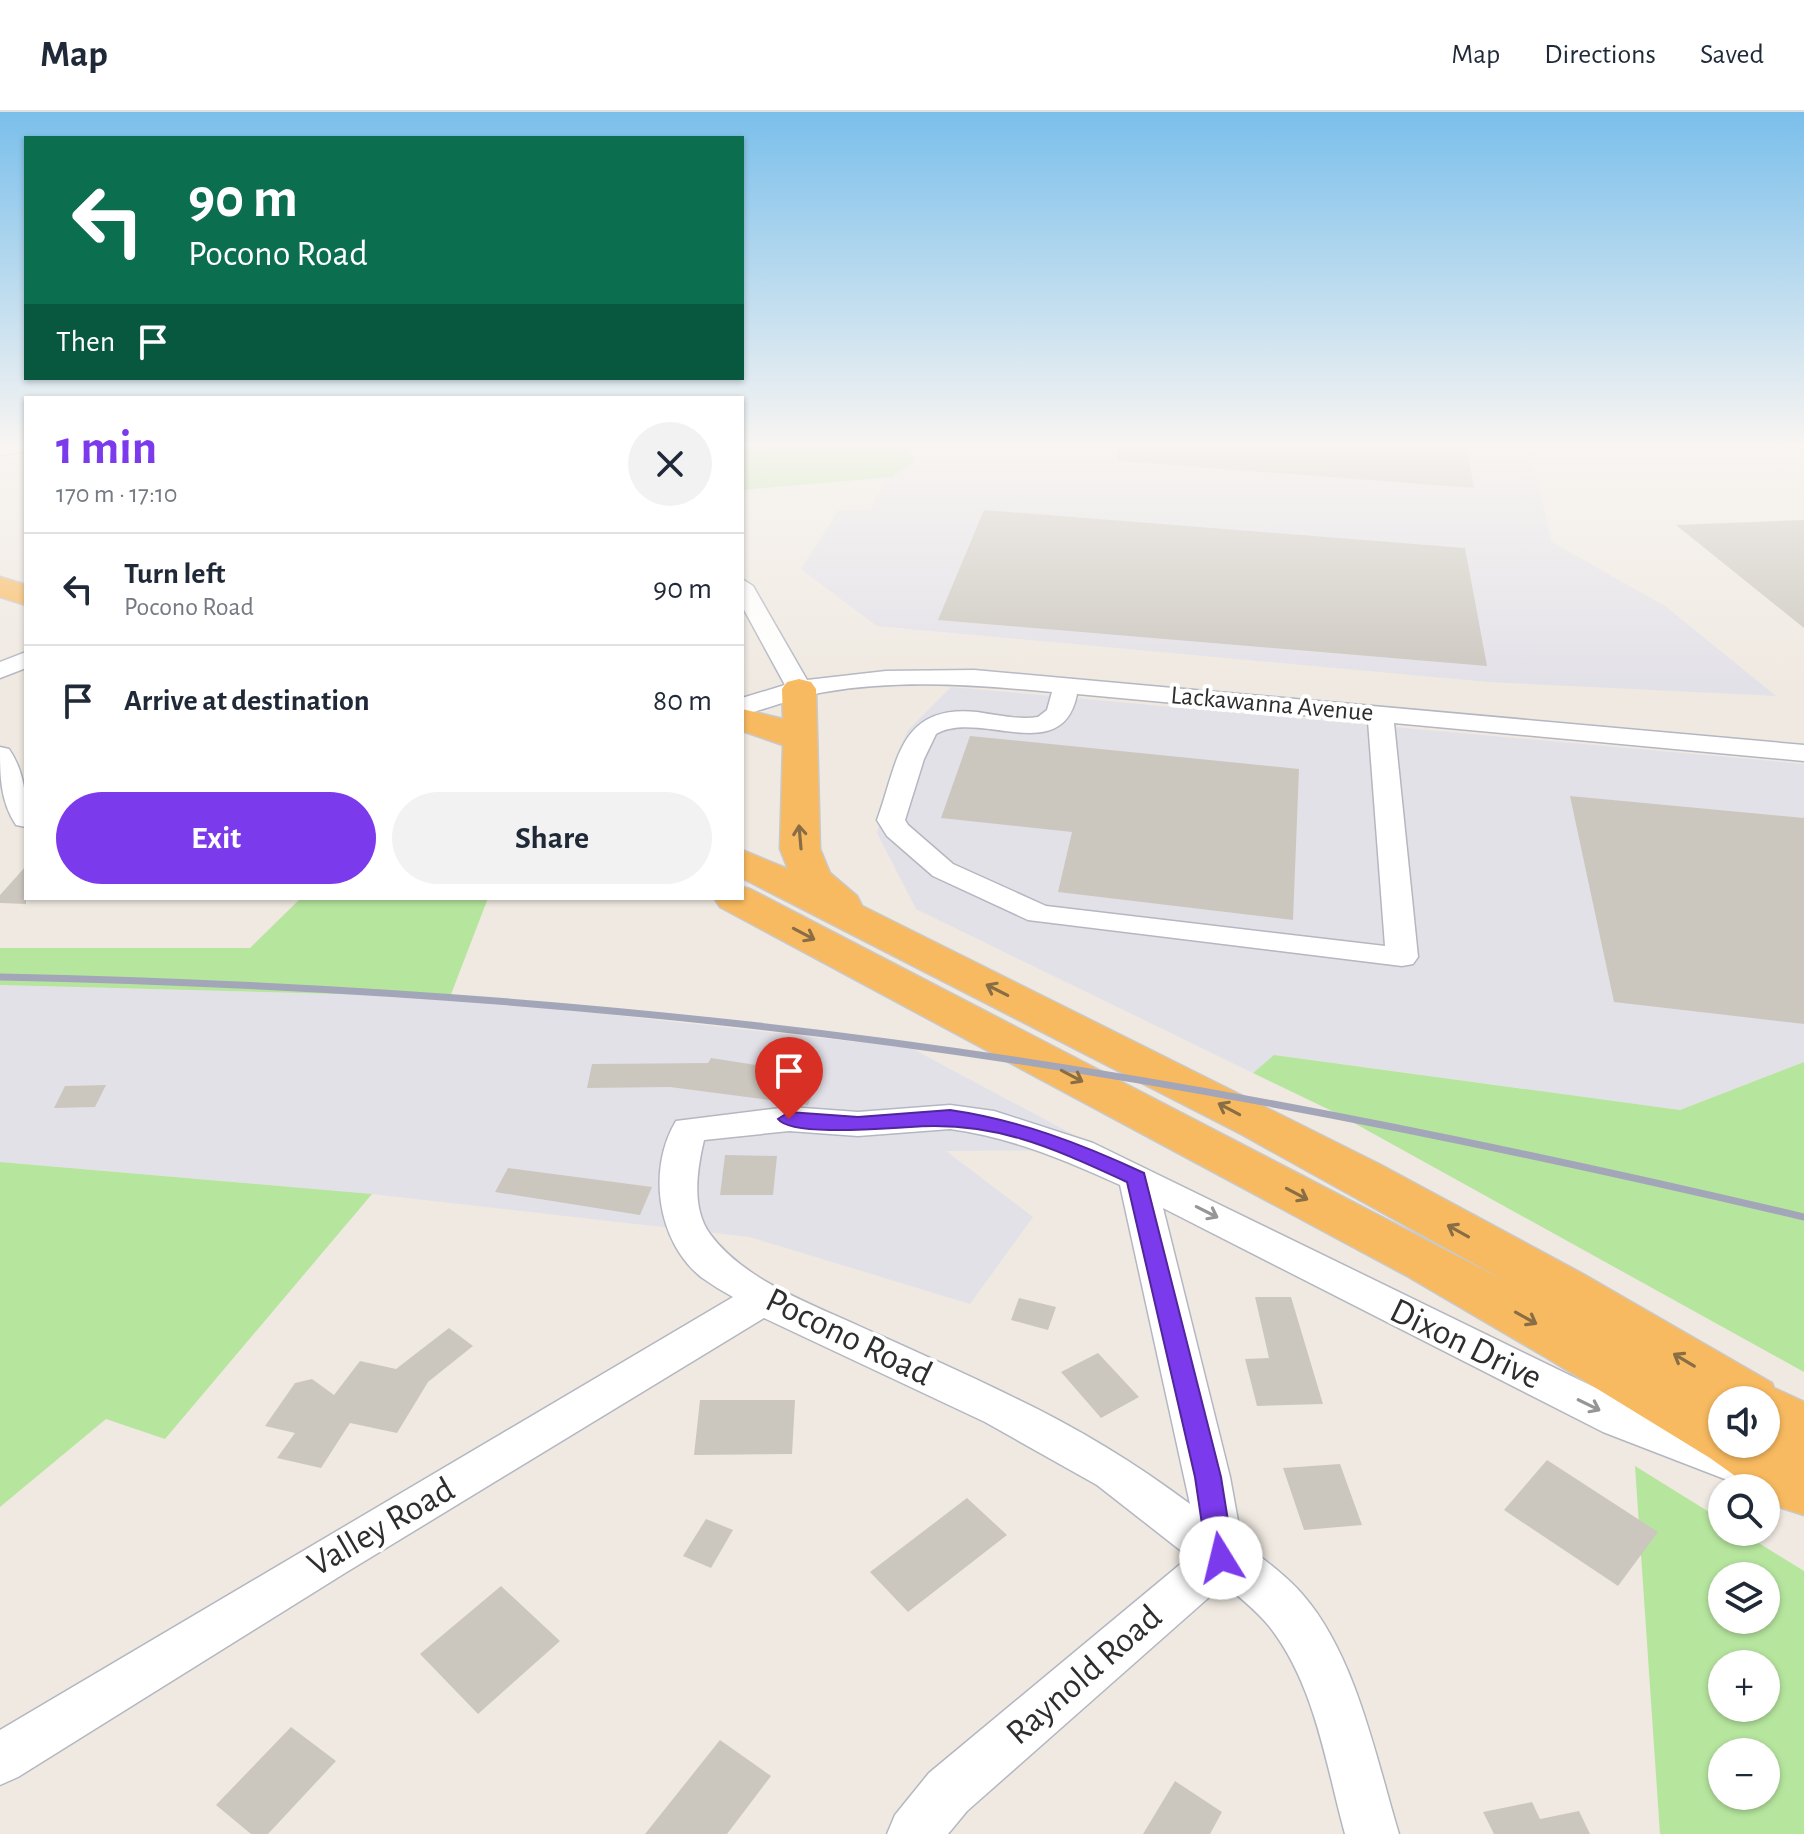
<!DOCTYPE html>
<meta charset="utf-8">
<style>
:root{--surface:#fff;--page:#f2f2f3;--text:#1f2937;--muted:#747a83;--line:#e0e1e3;--accent:#7c3aed}
body{margin:0;font-family:"Alegreya Sans",sans-serif;background:var(--page);color:var(--text);height:100vh;display:flex;flex-direction:column;font-size:30px;white-space:nowrap}
*{box-sizing:border-box;margin:0}
p{font-size:26px;color:var(--muted)}
.icon{flex:none;width:44px;height:44px;fill:none;stroke:currentColor;stroke-width:2;stroke-linecap:round;stroke-linejoin:round}
.map{position:relative;flex:1;overflow:hidden}
.side{position:absolute;left:24px;top:284px;width:720px;height:504px;display:flex;flex-direction:column;background:var(--surface);border-radius:0px;box-shadow:0 2px 6px #0004}
.side>*{flex:none}
.banner{position:absolute;left:24px;top:24px;width:720px;height:244px;border-radius:0px;box-shadow:0 2px 6px #0004;background:#0b6e4f;color:#fff;overflow:hidden}
.fabs{position:absolute;left:1708px;top:1274px;display:grid;gap:16px}
.fabs a{display:grid;place-items:center;width:72px;height:72px;border-radius:50%;background:var(--surface);box-shadow:0 2px 6px #0004;font-size:40px}
.pin{position:absolute;display:grid;place-items:center;width:68px;height:68px;color:#fff;margin:-82px -34px;border-radius:50% 50% 50% 0;rotate:-45deg;box-shadow:0 0 8px #0007}
.pin .icon{rotate:45deg}
.me{position:absolute;width:88px;margin:-44px;rotate:351deg;stroke-linejoin:round;filter:drop-shadow(0 0 6px #0008)}
.turn{display:flex;align-items:center;gap:28px;height:168px;padding:0 32px;font-size:36px}
.turn .icon{width:104px;height:104px;stroke-width:2.5}
.turn b{display:block;font-size:56px;line-height:68px}
.then{display:flex;align-items:center;height:76px;padding:0 32px;background:#0003;gap:16px;font-size:30px}
.round{display:grid;place-items:center;flex:none;width:84px;height:84px;border-radius:42px;background:var(--page)}
.headline{display:flex;align-items:center;justify-content:space-between;height:136px;padding:0 32px}
h1{font-size:48px;font-weight:600;line-height:60px;color:var(--accent)}
.action{display:flex;gap:16px;margin-top:auto;padding:16px 32px}
.action a{flex:1;height:92px;border-radius:48px;background:var(--accent);color:#fff;font-size:32px;font-weight:600;line-height:92px;text-align:center}
.action a+a{background:var(--page);color:var(--text)}
ul{padding:0;list-style:none}
li{display:flex;align-items:center;gap:24px;height:112px;padding:0 32px;border-top:2px solid var(--line)}
li div{flex:1}
li b{display:block;font-size:30px}
li em{font-style:normal}
header{display:flex;align-items:center;gap:48px;box-sizing:border-box;height:112px;padding:0 40px;background:var(--surface);border-bottom:2px solid var(--line)}
header strong{font-size:38px}
nav{display:flex;gap:44px;margin-inline-start:auto;font-size:28px}
.map>svg:first-child{display:block}
.industrial{fill:#e3e1e8}
.green{fill:#b6e59e;fill-rule:evenodd}
.building{fill:#cbc7bf}
.lines{fill:none;stroke-linecap:round;stroke-linejoin:round}
.minor-casing{stroke:#b4b7c1;stroke-width:3}
.trunk-casing{stroke:#c9c9c9;stroke-width:3}
.minor{fill:#fff;fill-rule:evenodd}
.trunk{fill:#f8ba60;fill-rule:evenodd}
.rail{stroke:#a3a6b8;stroke-width:7}
.oneway{stroke:#896d44}
.oneway2{stroke:#969696}
.route{fill:#7c3aed;stroke:#51269a;stroke-width:2}
.labels{text-anchor:middle;dominant-baseline:central;stroke-width:8;stroke-linejoin:round;paint-order:stroke}
.far-street-label{font-size:26px;fill:#2e2e2e;stroke:#fff}
.near-street-label{font-size:36px;fill:#2e2e2e;stroke:#fff}
</style>
<header>
<strong>Map</strong>
<nav><a>Map</a><a>Directions</a><a>Saved</a></nav>
</header>
<div class="map">
<svg width="1804" height="1722" viewBox="0 0 1804 1722">
<rect width="100%" height="100%" fill="#efe9e1"/>
<path class="industrial" d="M903,332h625l24,98 113,64 111,90 -287,-14 -612,-56 -76,-57 38,-59h31l14,-27 31,-23z
M951,575l853,77v298l-124,48 -405,-55 -22,18 -337,-164 -39,-76 19,-77 12,-26z
M0,873l450,12 461,51 191,102 -156,1 87,66 -63,87 -220,-67 -378,-43 -372,-32z"/>
<path class="green" d="M742,332h161l12,16 -23,17 -150,13z
M301,786h187l-38,99 -450,-12v-37h250z
M1274,943l406,55 124,-48v310l-468,-259 -83,-40z
M0,1050l372,32 -207,245 -59,-20 -106,88z
M1635,1354l87,54v12h19l63,39v263h-144zM1722,1464h44v44h-44zM1722,1552h44v44h-44zM1722,1640h44v44h-44z"/>
<path class="building" d="M1118,332h348l8,44 -357,-27z
M984,398l481,38 22,118 -549,-46z
M1804,408v108l-128,-103z
M970,624l329,33 -6,151 -235,-28 14,-60 -131,-14z
M1570,684l234,22v206l-190,-22z
M26,754v38l-26,-1v-8z
M711,946l110,17 -13,30 -138,-18 -83,1 5,-24 116,-1z
M106,973l-11,22 -41,1 11,-22z
M725,1043l52,1 -4,39h-53z
M508,1056l144,19 -12,28 -145,-23z
M1255,1185h36l32,107 -66,2 -12,-47 24,-1z
M1019,1186l37,9 -8,23 -37,-10z
M449,1216l24,18 -45,36 -31,51 -47,-10 -29,45 -44,-10 18,-25 -30,-7 30,-43 17,-4 22,16 26,-34 36,8z
M1098,1241l41,44 -38,21 -40,-46z
M700,1288h95l-3,54 -98,1z
M1547,1348l111,72 -40,54 -114,-76z
M1340,1352l22,61 -58,5 -21,-62z
M967,1386l40,37 -99,77 -38,-40z
M706,1407l27,11 -22,38 -28,-12z
M501,1474l59,55 -82,73 -58,-60z
M291,1615l45,34 -68,73h-17l-35,-29z
M720,1628l51,36 -44,58h-82z
M1175,1669l47,31 -12,22h-67z
M1532,1690l8,17 39,-8 11,23h-96l-11,-22z"/>
<g class="lines">
<defs>
<path id="minor" d="M0,332h26v7l-26,4z
M742,467l11,7 54,94 79,-9 88,-1 830,75v16l-410,-38 24,234 -5,7 -11,2 -374,-46 -95,-44 -46,-40 -10,-16c21,-57 21,-116 100,-108 20,3 41,8 61,5l9,-7 5,-18c-75,-7 -151,-13 -227,0 -29,5 -55,16 -83,23v-17l43,-13 -43,-79zM1077,582l291,27 17,225 -339,-40 -93,-42 -45,-39 -3,-5 19,-61 12,-25c43,-25 127,34 141,-40z
M26,540v16l-26,10v-16z
M0,635l9,2c17,25 17,50 17,78l-10,-2c-16,-24 -16,-50 -16,-78z
M950,993l44,6 99,32 540,263 89,34v4h11l71,26v39l-38,-14v-7h-18l-145,-56 -440,-224 67,269 12,66c20,15 44,32 61,52 53,61 73,163 96,239h-54c-19,-69 -30,-150 -76,-208 -12,-15 -30,-29 -45,-42l-257,227 -19,23h-61l8,-19 34,-42 260,-216 -92,-72 -112,-63 -221,-104 -419,255 -327,204 -18,8v-55l733,-433c-11,-6 -22,-13 -32,-20 -44,-36 -54,-108 -25,-156l113,-14 69,5zM950,1017c60,8 115,31 170,56l70,319c-56,-42 -114,-77 -177,-107 -51,-25 -103,-48 -154,-71 -50,-23 -115,-46 -149,-92 -19,-26 -13,-64 -6,-94l85,-9 69,5z"/>
<path id="trunk" d="M0,465l26,8v20l-26,-8z
M799,567l12,3 5,7 4,160 10,24 27,23 5,10 517,258 204,110 189,109 2,5 30,14v113l-22,-7 -16,-11v-9h-14l-42,-30 -163,-100 -140,-82 -687,-369 -6,-9h28v-11l8,2 757,393 -266,-148 -499,-256v-28l46,19 -8,-20 3,-104 -41,-14v-22l41,10 -1,-30 5,-7zM1722,1288h44v44h-44z"/>
</defs>
<use href="#minor" class="minor-casing"/>
<use href="#trunk" class="trunk-casing"/>
<use href="#minor" class="minor"/>
<use href="#trunk" class="trunk"/>
<path class="rail" d="M0,865c242,5 482,19 722,45 365,39 725,111 1082,195"/>
</g>
<defs><path id="oneway-shaft" d="M-6 0H5M1.5-3L5.5 0L1.5 3" fill="none" stroke-width="1.6" stroke-linecap="round" stroke-linejoin="round" transform="scale(2)"/></defs>
<g class="oneway">
<use href="#oneway-shaft" transform="translate(800 725) rotate(-95)"/>
<use href="#oneway-shaft" transform="translate(804 822) rotate(28)"/>
<use href="#oneway-shaft" transform="translate(997 878) rotate(-153)"/>
<use href="#oneway-shaft" transform="translate(1072 964) rotate(28)"/>
<use href="#oneway-shaft" transform="translate(1229 997) rotate(-152)"/>
<use href="#oneway-shaft" transform="translate(1297 1082) rotate(28)"/>
<use href="#oneway-shaft" transform="translate(1458 1119) rotate(-151)"/>
<use href="#oneway-shaft" transform="translate(1526 1206) rotate(29)"/>
<use href="#oneway-shaft" transform="translate(1684 1248) rotate(-149)"/>
</g>
<g class="oneway2">
<use href="#oneway-shaft" transform="translate(1207 1100) rotate(27)"/>
<use href="#oneway-shaft" transform="translate(1589 1293) rotate(26)"/>
</g>
<linearGradient id="sky" x2="0" y2="1"><stop stop-color="#7abfeb"/><stop offset="0.58" stop-color="#f8f5f2"/><stop offset="1" stop-color="#f8f5f2" stop-opacity="0"/></linearGradient>
<rect width="1804" height="573" fill="url(#sky)"/>
<path class="route" d="M950,998c69,10 132,34 194,63l77,304 13,81 -4,9 -9,3 -10,-3 -4,-9 -12,-81 -68,-295c-74,-34 -133,-62 -217,-55 -22,1 -119,10 -132,-8l11,-7 69,5z"/>
<g class="labels">
<g class="far-street-label">
<text transform="translate(1272 592) rotate(5)">Lackawanna Avenue</text>
</g>
<g class="near-street-label">
<text transform="translate(849 1225) rotate(26)">Pocono Road</text>
<text transform="translate(1466 1232) rotate(26)">Dixon Drive</text>
<text transform="translate(381 1415) rotate(-30)">Valley Road</text>
<text transform="translate(1084 1563) rotate(-41)">Raynold Road</text>
</g>
</g>
</svg>
<div class="fabs">
<a><svg class="icon" aria-label="sound" viewBox="0 0 24 24"><path d="M4 9h4l5-4v14l-5-4H4zM17 9q2 3 0 6"/></svg></a>
<a><svg class="icon" aria-label="search" viewBox="0 0 24 24"><circle cx="10" cy="10" r="6"/><path d="M15 15l6 6"/></svg></a>
<a><svg class="icon" aria-label="layers" viewBox="0 0 24 24"><path d="M12 4l9 5-9 5-9-5zM3 14l9 5 9-5"/></svg></a>
<a>+</a>
<a>−</a>
</div>
<div class="pin" style="left:789px;top:1007px;background:#d93025"><svg class="icon" aria-label="arrive" viewBox="0 0 24 24"><path d="M6 21V4h12l-3 4 3 4H6"/></svg></div>
<svg class="me" style="left:1221px;top:1446px" viewBox="-20 -20 40 40"><circle r="19" fill="#fff"/><path d="M0-13L10 11 0 6-10 11z" fill="#7c3aed"/></svg>
<div class="banner">
<div class="turn"><svg class="icon" aria-label="left" viewBox="0 0 24 24"><path d="M17 20v-9H6M10 6l-5 5 5 5"/></svg><div><b>90 m</b>Pocono Road</div></div>
<div class="then">Then<svg class="icon" aria-label="arrive" viewBox="0 0 24 24"><path d="M6 21V4h12l-3 4 3 4H6"/></svg></div>
</div>
<section class="side">
<div class="headline"><div><h1>1 min</h1><p>170 m · 17:10</p></div><a class="round"><svg class="icon" aria-label="close" viewBox="0 0 24 24"><path d="M6 6l12 12M18 6L6 18"/></svg></a></div>
<ul>
<li><svg class="icon" aria-label="left" viewBox="0 0 24 24"><path d="M17 20v-9H6M10 6l-5 5 5 5"/></svg><div><b>Turn left</b><p>Pocono Road</p></div><em>90 m</em></li>
<li><svg class="icon" aria-label="arrive" viewBox="0 0 24 24"><path d="M6 21V4h12l-3 4 3 4H6"/></svg><div><b>Arrive at destination</b></div><em>80 m</em></li>
</ul>
<div class="action"><a>Exit</a><a>Share</a></div>
</section>
</div>
